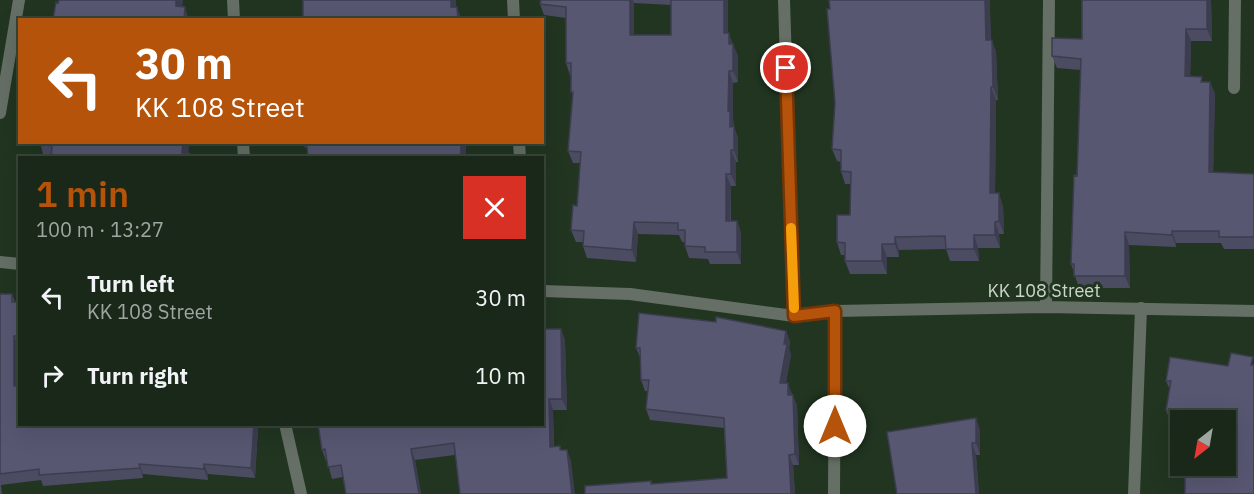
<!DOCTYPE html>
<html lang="en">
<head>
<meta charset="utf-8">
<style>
  :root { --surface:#192819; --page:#223022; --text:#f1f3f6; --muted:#9fa6a2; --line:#374438; --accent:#b45309 }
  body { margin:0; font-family:"IBM Plex Sans",sans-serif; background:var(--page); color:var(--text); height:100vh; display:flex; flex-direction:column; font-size:22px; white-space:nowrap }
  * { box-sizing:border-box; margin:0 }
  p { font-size:20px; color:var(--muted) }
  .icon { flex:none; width:33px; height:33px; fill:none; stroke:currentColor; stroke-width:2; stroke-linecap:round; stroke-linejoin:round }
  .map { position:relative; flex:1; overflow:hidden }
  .panel { position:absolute; left:18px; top:156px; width:526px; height:270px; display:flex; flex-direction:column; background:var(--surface); border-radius:0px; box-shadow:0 6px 24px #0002,0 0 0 2px var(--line) }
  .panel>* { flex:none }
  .top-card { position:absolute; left:18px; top:18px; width:526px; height:126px; border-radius:0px; box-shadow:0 6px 24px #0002,0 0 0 2px var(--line); background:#b45309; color:#fff; overflow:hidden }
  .needle { width:39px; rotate:211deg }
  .tools { position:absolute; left:1170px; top:410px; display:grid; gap:12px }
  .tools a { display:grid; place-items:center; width:66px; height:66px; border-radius:0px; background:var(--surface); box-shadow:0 6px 24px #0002,0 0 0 2px var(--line); font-size:30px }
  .pin { position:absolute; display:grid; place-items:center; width:51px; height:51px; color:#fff; margin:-26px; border:3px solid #fff; border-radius:50%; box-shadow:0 2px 6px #0007 }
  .me { position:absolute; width:66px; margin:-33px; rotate:0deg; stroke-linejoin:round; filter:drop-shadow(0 0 4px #0008) }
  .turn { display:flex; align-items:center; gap:21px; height:126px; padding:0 18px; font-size:27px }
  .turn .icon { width:78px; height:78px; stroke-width:2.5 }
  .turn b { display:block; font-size:42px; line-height:51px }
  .round { display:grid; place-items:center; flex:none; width:63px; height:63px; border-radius:0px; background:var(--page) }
  .overview { display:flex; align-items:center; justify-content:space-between; height:102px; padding:0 18px }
  h1 { font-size:36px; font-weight:600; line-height:45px; color:var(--accent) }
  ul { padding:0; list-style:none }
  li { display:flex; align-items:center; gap:18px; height:78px; padding:0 18px }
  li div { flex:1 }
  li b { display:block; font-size:22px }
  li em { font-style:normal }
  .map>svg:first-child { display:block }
</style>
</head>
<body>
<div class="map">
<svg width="1254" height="494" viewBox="0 0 1254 494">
  <rect width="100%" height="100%" fill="#213521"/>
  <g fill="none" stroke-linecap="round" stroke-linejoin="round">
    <path stroke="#656f65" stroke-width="12" d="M233,0l1,20
      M513,0l1,20
      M784,0l10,316
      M1234,88l1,-88
      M0,113l19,-113
      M243,142l1,16
      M519,142l1,16
      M0,262l20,2
      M543,291l87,3 164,22 41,-5 211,-4 208,4
      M1046,307l3,-307
      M285,424l16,70
      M834,494l1,-183
      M1134,494l7,-186"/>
  </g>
  <path fill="#4b4b62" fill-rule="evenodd" d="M541,0h187v33l10,23v26l-5,1v36l1,8 4,11v24h-2v24h-5v35h6l4,12v31h-31l-2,-5 -19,-1 -4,-12v-4h-3l-3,-7 -41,-1 -2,28 -49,-4 -4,-12v-4h-7l-5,-12 6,-24 3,-43h-7l-5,-12 5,-55 -2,-4v-17h-1l-4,-12v-45l-22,-3 -4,-11zM634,3l37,2v30h-37z
    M1211,0l1,41h-21l-1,35 14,6h6l5,12 -2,78 41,2v75h-30l-3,-6h-45v4l-47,-2 1,43h-51l-8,-24 6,-88 4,-106 -24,-2 -5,-12 30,-17z
    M830,9l160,3 1,28 5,12 2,48h-2l-1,93 8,13 1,28h-5l1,14h-22l1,13h-29l-4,-12 -47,1v7h-12v17h-37l-5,-13v-6h-4l-4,-13 13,-27 1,-31h-6l-4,-13v-9l-4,-1 -5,-12 3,-46z
    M40,142h149l-1,11 3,5h-147z
    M0,294h12l3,8h5v44h-2l2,78 238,4 -3,50 -47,-4v6l-65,-6v4l-100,8 -2,-6 -40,5 1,9h-2z
    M561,329l4,11 2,70h-14l1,36 8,4 9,11 -116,-6 -40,5 6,34h-75l-3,-17 -11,2 -5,-18h-1l-4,-11 221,-26z
    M786,331l4,11 -1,6 2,7 -5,28 6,11 5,12 2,59h-6l2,29h-210l66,-13 1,3 75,-6 -3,-50 -74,-8 -4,-11 2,-18h-3l-4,-11 -1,-23 -4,-9z
    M1228,366l-2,99 -46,-45v29h-2l-4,-10 2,-18 -6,-1 -4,-10 4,-20 -4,-9z
    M980,430v25h-4l3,39h-82z"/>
  <path fill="#3d3d50" d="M176,0h7l-2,20 -5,-14z
    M451,0h5v20l-5,-13z
    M630,0h3l1,3v44l-4,-12z
    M724,0h4v45l-4,-12z
    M985,0h5v12l1,40 -5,-12z
    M1207,0h4l1,41 -5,-12z
    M185,7l4,13h-5z
    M457,7l5,13h-4z
    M1186,29l5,12 -1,47 -5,-12z
    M729,33l4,12 -4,-1z
    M992,40l4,12 2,48 -5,-13z
    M733,44l5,12v26l-5,-11z
    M729,71l4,12v36l1,8 4,11v24l-4,-12 -6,-39z
    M1210,82l5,12 -2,90 -4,-12z
    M991,87l5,13 -1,106 -5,-13z
    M183,142h6l-1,16 -6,-5z
    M461,142h5v16h-5z
    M731,150l5,12v24l-5,-12z
    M726,174l5,12 -1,47 -4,-12z
    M999,193l4,13 1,28 -5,-13z
    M737,221l4,12v31l-4,-12z
    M634,222l4,12 -2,28 -4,-12z
    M995,222l4,12 1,14 -5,-13z
    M1172,231l4,12v4l-4,-12z
    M1125,232l4,13 1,43 -5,-12z
    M974,235l4,13 1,13 -5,-12z
    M895,237l4,13v7l-4,-13z
    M882,244l5,13v17l-5,-13z
    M561,329l4,11 2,70 -5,-11z
    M786,331l4,11 -1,6 2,7 -7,39 -4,-11 4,-39z
    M14,336l4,10v50l-4,-10z
    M788,383l4,11v12l-4,-11z
    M793,395l4,11 2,59 -4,-11z
    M549,399l4,11 1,48 -4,-11z
    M976,418l4,12v25l-4,-12z
    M254,424h3l1,4 -3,50 -4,-10z
    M972,443l4,12 3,39h-3z
    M411,449l4,11 6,34h-2z
    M567,450l4,11 4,33h-3z
    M789,455l4,10 2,29h-4z
    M139,464l4,10v4l-3,-10z
    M204,464l4,10v6l-4,-11z"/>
  <path fill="#575772" stroke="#3d3d50" stroke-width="1.5" d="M59,0h117v6l9,1 -1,13h-131l3,-18 2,1z
    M303,0h148v7h6l1,13h-155z
    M541,0h89v35h41v-35h53v33h5v11h4v27h-4l-1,40h2v16l4,-1v24h-3v24h-5v47h11v31h-32v-5l-20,-1v-16h-7v-7l-44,-1 -2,28 -49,-4 1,-15 -13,-1 2,-25 4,1 4,-54 -13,-1 5,-59h-2v-29h-5v-56l-26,-3z
    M829,0h156l1,40h6l1,47h-2l-1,106h9v28l-4,1v13h-21v14h-28l-1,-13 -50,1v7h-13v17h-37v-18l-8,-1v-27h13l1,-43 -10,-1v-21l-9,-1 3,-46 -8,-94h3z
    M1082,0h125v29h-21l-1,47 17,1 -1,5h9l-1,90 45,2v63h-35v-6h-47v4l-47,-3v44h-51v-12h-3l3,-89 3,1 4,-117 -29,-3v-18l30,1z
    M40,142h143l-1,11h7v5h-138l1,-12 -12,-2z
    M304,142h157v16h-153l-1,-11h-2z
    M0,294h12v8h8v34h-6v50h6v38h234l-3,44 -47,-4v5l-65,-5 1,4 -101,7v-6l-39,5z
    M639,313l77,9v-5l70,14 -2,13h3l-7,39h8v12h5l2,59 -6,1 2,39h-206v-8l66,-5v3l76,-6 -3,-60 -78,-9 3,-29h-8l-1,-32h-4z
    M543,329h18l1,70h-13l1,48 10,-1v4h7l5,44h-112l-6,-51 -43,6 8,45h-73l-5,-29 -13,2 -3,-18 -3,1 -4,-26h225z
    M1231,353l22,4 -2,8h3v129h-69v-29h41v-45h-46v19h-6l2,-27 -10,-2 5,-29h-5l4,-24 58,9z
    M976,418v25h-4l4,51h-79l-10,-62z"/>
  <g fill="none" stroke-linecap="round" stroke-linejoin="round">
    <g stroke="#753606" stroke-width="15">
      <path id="route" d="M786,68l8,248 41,-5v115"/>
    </g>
    <use href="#route" stroke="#b45309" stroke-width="10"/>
    <path stroke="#f59e0b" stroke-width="10" d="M791,228l3,80"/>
  </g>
  <g text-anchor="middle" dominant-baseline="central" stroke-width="6" stroke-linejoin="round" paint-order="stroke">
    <g font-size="18" fill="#cbd7ca" stroke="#213521">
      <text x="1044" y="290">KK 108 Street</text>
    </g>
  </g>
</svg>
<div class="tools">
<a><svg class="needle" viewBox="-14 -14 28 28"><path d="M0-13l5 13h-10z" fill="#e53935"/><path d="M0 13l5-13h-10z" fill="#9fa6a2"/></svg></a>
</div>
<div class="pin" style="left:786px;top:68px;background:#d93025"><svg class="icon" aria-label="arrive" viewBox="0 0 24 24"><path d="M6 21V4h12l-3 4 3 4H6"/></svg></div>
<svg class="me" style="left:835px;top:426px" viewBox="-20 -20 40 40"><circle r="19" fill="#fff"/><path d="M0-13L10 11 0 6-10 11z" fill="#b45309"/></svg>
<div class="top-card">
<div class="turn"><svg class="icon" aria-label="left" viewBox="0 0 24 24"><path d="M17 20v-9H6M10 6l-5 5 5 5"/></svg><div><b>30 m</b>KK 108 Street</div></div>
</div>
<section class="panel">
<div class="overview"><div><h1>1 min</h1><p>100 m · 13:27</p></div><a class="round" style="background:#d93025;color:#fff"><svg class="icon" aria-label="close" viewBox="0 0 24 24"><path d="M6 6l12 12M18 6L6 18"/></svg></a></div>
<ul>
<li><svg class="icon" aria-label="left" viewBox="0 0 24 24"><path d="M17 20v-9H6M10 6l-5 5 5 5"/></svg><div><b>Turn left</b><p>KK 108 Street</p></div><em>30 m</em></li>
<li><svg class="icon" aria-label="right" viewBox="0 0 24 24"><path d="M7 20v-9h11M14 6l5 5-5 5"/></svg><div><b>Turn right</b></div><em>10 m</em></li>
</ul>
</section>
</div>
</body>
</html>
